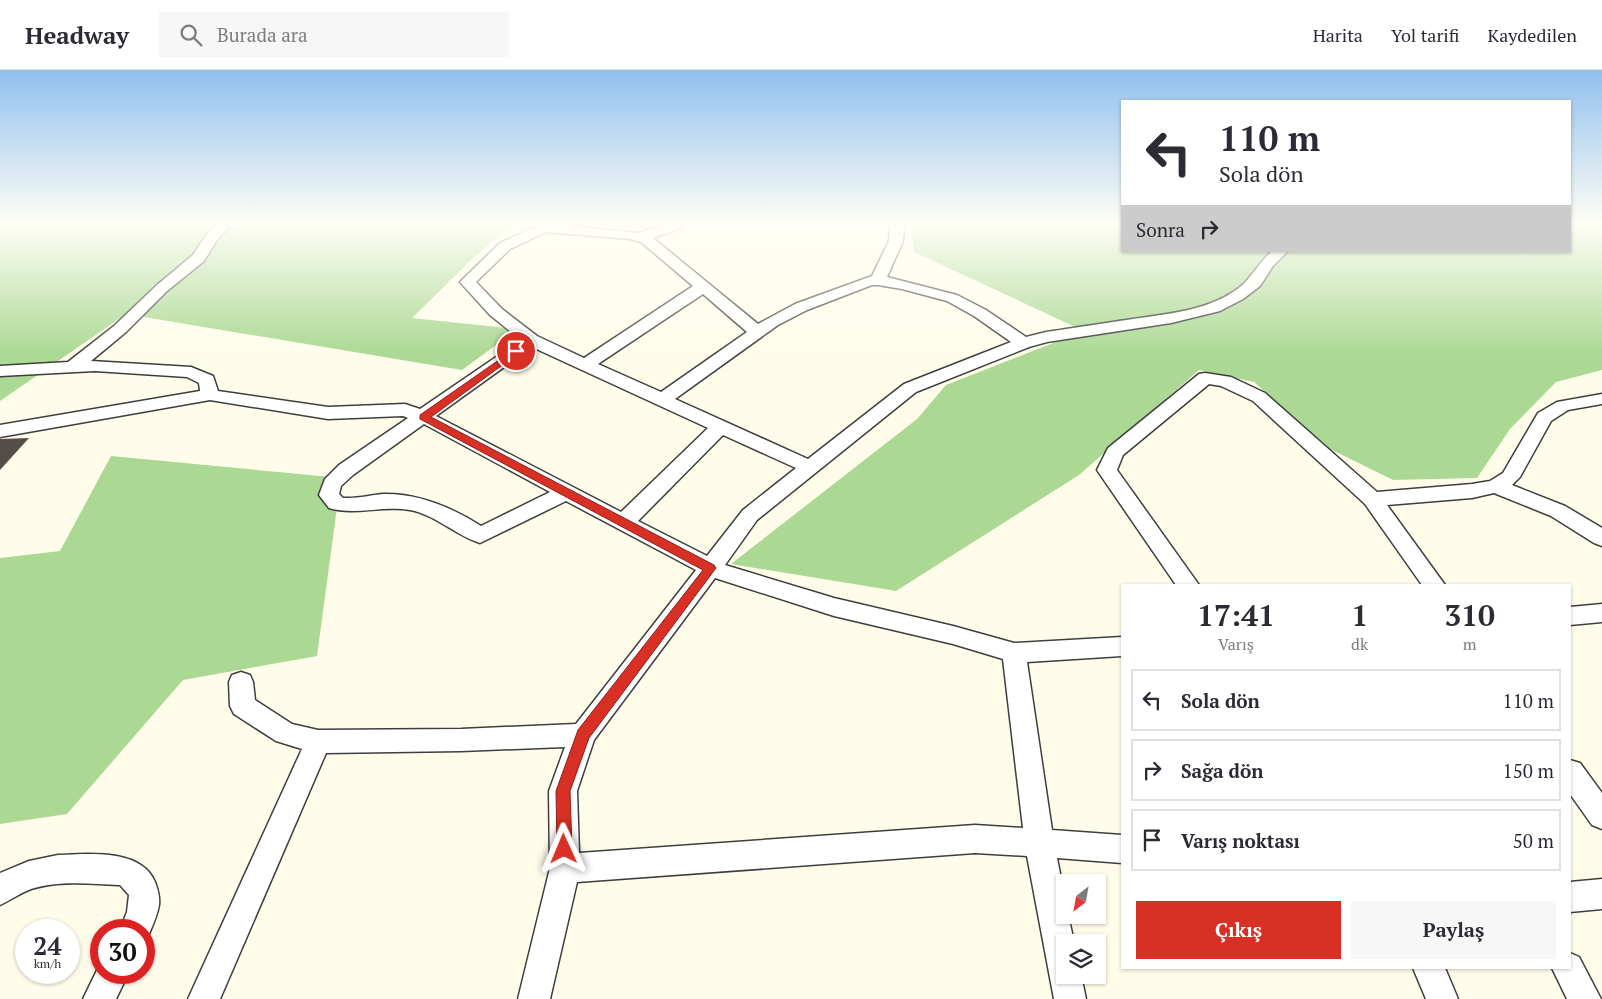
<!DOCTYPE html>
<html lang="tr">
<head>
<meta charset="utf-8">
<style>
  :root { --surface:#fff; --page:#f7f7f7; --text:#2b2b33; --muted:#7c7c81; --line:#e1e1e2; --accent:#d93025 }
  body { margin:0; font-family:"PT Serif",serif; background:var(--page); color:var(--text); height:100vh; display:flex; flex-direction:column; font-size:19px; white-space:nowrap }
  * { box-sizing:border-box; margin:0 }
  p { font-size:16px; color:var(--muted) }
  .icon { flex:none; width:28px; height:28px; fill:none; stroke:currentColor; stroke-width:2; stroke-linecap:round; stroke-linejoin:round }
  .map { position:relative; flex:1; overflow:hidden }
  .details { position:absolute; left:1121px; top:514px; width:450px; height:385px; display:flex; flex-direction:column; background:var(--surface); border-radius:0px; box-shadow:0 1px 4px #0004 }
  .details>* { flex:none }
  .hud { position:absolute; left:1121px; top:30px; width:450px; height:152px; border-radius:0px; box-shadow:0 1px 4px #0004; background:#fff; color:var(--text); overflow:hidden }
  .needle { width:32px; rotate:211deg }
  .tools { position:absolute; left:1056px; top:804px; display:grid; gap:10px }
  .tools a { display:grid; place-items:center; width:50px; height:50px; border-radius:0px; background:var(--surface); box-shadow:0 1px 4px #0004; font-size:25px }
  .speed { position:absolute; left:15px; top:849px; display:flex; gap:10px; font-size:25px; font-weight:700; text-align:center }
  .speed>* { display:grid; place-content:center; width:65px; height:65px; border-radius:50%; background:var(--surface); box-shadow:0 1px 4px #0004; line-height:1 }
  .speed small { font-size:12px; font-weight:400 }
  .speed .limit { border:8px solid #d22; background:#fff; color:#111 }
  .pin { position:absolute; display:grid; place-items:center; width:42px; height:42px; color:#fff; margin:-21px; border:2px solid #fff; border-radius:50%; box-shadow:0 1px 5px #0007 }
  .me { position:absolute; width:55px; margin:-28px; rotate:359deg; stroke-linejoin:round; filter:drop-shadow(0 0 4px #0008) }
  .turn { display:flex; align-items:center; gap:18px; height:105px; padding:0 15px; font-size:22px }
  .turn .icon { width:65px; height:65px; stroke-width:2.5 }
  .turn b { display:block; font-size:35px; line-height:42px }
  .then { display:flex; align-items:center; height:48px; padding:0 15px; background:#0003; gap:10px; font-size:19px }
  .eta { display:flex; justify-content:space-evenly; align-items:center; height:85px; text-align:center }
  .eta b { font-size:30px; font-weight:800; line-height:35px }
  .action { display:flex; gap:10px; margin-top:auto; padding:10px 15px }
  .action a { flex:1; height:58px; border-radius:0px; background:var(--accent); color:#fff; font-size:20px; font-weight:800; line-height:58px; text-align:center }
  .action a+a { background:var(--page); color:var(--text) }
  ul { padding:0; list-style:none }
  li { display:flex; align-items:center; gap:15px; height:62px; margin:0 10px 8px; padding:0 5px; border:2px solid var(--line); border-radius:0px }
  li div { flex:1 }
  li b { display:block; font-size:19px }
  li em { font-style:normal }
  header { display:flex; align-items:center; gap:30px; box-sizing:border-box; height:70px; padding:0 25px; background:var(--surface); border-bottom:1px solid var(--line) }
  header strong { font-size:24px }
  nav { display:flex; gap:28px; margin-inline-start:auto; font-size:18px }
  .search { width:350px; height:45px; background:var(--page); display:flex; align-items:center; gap:12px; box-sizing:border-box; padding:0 18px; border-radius:0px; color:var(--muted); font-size:19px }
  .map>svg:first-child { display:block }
</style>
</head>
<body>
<header>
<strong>Headway</strong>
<div class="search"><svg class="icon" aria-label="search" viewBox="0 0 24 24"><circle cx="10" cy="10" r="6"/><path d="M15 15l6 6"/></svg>Burada ara</div>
<nav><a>Harita</a><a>Yol tarifi</a><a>Kaydedilen</a></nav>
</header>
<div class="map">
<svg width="1602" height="929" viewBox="0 0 1602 929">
  <rect width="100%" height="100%" fill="#fffdea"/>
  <path fill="#abd994" d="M0,155h511l-41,36 -58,57 106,11 -56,41 -336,-56 -126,87z
    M910,155h212v26h448v-26h32v145l-46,12 -46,47 -33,49 -84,2 -63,-31 -76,-67 -55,-12 -120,105 -183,116 -165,-27 186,-145 29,-34 138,-54 -170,-79z
    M111,386l230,22 -24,178 -134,24 -116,134 -67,10v-266l60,-7z"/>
  <path fill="#544e48" d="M29,368l-29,32v-31z"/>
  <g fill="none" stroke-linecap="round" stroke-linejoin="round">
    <g stroke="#3e3e3e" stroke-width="3">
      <path id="minor" d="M216,155h15l-14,15 -13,21 -37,30 -41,41 -35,29 100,6 22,9 5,15 110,16 77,-3 15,5 101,-69 -31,-25 -30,-33 40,-39 39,-18h21l79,8 23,-8h21l-2,3 -28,10 105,86 37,-20 77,-28 17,-35 1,-16h14l-1,16 -16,36 70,18 29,15 40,27 20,-5c29,-4 58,-9 87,-13 34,-5 71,-8 100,-27 17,-10 24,-28 39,-41h16l-15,15 -13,20 -17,13 -23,12 -49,12 -124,19 -18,5 -113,45 -159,128 -32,45 109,33 119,28 61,17 108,-6v19l-95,6 25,168 70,5v28l-65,-5 8,41v16h3l6,27h-9v33h16l5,24h-32l-27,-143 -52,-3 -398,29 -27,117h-32l32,-131 -1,-77 16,-44 -104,4 -135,2 -106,246h-32l114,-250 -26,-8 -42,-27 -4,-8 -1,-24 3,-7 9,-3 9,3 3,7 2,18 37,24 26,6 143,-1 115,-5 120,-154 -130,-69 -86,42c-25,-8 -44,-28 -70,-33 -28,-5 -54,6 -81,-2l-10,-13 6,-16 14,-14 69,-47 -5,-2 -75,3 -118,-19 -210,37v-12l200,-34 -1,-8 -12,-6 -92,-6 -95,5v-10l68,-4 46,-36 43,-41 36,-30 13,-20zM546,162l84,7 11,3 52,44 -109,72 -47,-22 -35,-27 -26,-27 34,-33zM872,215h6l24,4 45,12 27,15 37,26 -107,42 -96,75 -133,-60 103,-74 29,-15zM703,224l44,38 -86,60 -63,-28zM532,277l176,81 -87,84 -185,-96zM424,354l126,68 -69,34c-30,-19 -63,-33 -98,-32 -12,1 -23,4 -35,4h-5l-4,-4 2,-8 12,-11zM723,365l73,33 -53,42 -36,46 -69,-35zM715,508l119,38 119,28 50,15 20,169 -48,-3 -396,28 -2,-62 17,-51z
        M1205,303l26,4 34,16 112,99 95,-8 18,-3 13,-8 35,-60 19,-11 45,-8v10l-34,6 -17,11 -31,56 -8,8 53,21 37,22v18l-8,-3 -43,-27 -57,-23 -22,5 -85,7 58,80h-23l-57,-81 -112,-103 -32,-15 -12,-2 -86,71 -6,15 82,115h-23l-79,-115 11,-22 91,-74z
        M1602,534v18l-32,3v-18z
        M1570,690l10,3 22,30v36l-10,-4 -22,-31z
        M58,785c30,-1 83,-7 97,27 3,8 5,15 4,23 -2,12 -8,24 -13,36l-2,1v-12h-24l7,-18 2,-17 -9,-10c-30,-1 -61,-5 -89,4 -11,4 -20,11 -31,16v-32l29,-12z
        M1602,809v30l-32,3v-30z
        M1570,883l9,4 22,42h-34l-15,-31h18z
        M101,892v10h28l-13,27h-33z
        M1413,898h32l13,31h-32z"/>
    </g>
    <use href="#minor" fill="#fff" fill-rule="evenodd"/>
  </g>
  <linearGradient id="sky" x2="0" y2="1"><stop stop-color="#91c0ee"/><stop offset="0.54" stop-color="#fffef6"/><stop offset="1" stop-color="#fffef6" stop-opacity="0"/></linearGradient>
  <rect width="1602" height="285" fill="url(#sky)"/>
  <path fill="#d93025" stroke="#8d1f18" d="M516,278l3,1v4l-88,64 283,148 2,3 -127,170 -19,53 2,58 -2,5 -6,2 -5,-2 -2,-5 -1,-58 22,-61 125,-160 -283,-151v-4z"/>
</svg>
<div class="tools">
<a><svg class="needle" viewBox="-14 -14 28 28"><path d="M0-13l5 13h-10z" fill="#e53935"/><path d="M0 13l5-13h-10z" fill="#7c7c81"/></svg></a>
<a><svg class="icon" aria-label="layers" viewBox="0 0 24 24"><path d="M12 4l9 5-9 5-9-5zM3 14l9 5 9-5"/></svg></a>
</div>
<div class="speed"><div>24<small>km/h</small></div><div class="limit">30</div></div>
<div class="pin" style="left:516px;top:281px;background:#d93025"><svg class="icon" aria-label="arrive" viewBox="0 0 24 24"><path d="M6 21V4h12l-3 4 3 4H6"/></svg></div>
<svg class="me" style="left:564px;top:779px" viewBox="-20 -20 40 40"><path d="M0-17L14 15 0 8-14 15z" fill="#d93025" stroke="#fff" stroke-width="4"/></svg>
<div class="hud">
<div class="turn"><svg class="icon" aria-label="left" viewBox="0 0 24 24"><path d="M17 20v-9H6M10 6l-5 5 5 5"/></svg><div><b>110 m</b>Sola dön</div></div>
<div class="then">Sonra<svg class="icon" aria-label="right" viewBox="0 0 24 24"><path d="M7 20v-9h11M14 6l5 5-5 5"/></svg></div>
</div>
<section class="details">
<div class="eta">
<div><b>17:41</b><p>Varış</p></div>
<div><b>1</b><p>dk</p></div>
<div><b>310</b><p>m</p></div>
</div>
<ul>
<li><svg class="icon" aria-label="left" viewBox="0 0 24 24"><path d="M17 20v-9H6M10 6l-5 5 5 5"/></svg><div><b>Sola dön</b></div><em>110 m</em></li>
<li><svg class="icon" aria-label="right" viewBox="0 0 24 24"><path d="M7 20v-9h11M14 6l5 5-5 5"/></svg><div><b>Sağa dön</b></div><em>150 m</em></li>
<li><svg class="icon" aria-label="arrive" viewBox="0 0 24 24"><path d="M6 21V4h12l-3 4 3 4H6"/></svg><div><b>Varış noktası</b></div><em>50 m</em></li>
</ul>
<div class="action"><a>Çıkış</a><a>Paylaş</a></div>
</section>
</div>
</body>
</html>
